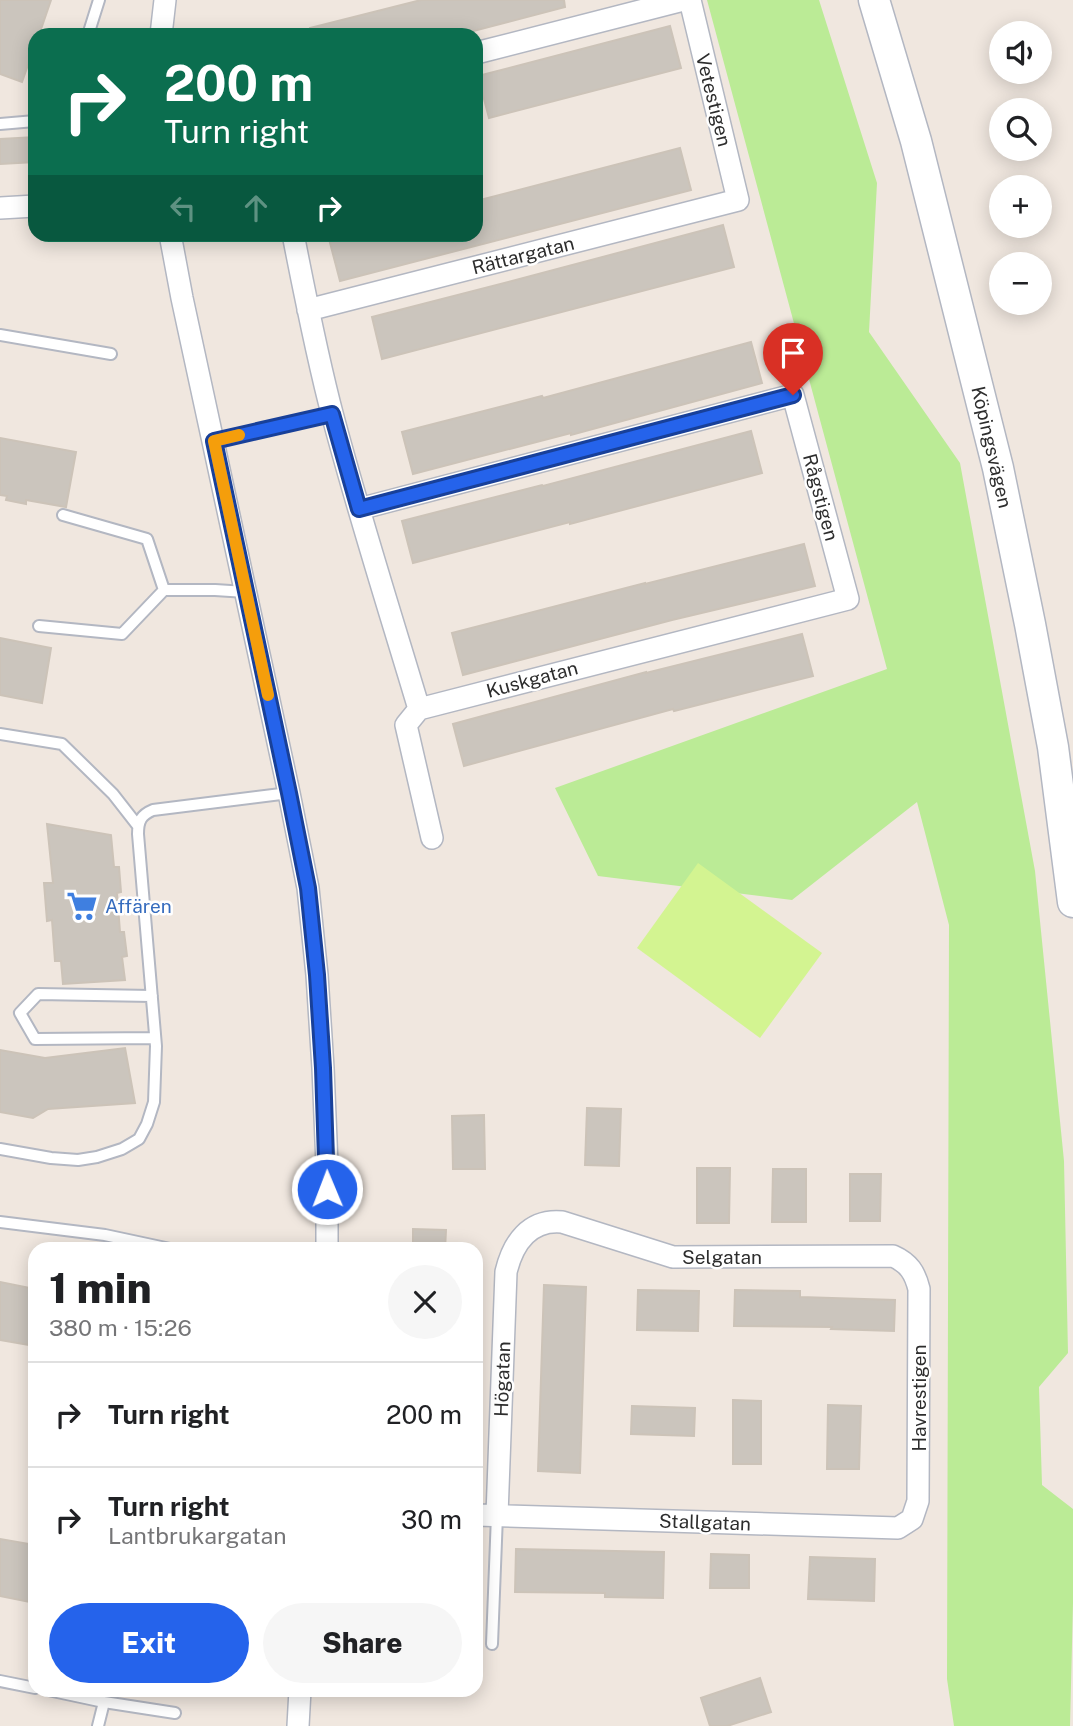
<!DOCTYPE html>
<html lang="en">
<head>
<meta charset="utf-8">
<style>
  :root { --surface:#fff; --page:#f6f6f6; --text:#202124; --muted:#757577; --line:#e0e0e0; --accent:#2563eb }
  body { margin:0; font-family:"Public Sans",sans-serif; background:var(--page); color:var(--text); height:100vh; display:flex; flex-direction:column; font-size:26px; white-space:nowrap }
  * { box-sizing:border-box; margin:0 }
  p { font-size:23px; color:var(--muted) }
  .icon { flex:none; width:38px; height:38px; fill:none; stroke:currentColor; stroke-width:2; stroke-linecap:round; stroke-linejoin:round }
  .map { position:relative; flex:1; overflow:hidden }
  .side { position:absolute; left:28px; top:1242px; width:455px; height:455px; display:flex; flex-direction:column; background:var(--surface); border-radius:21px; box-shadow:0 4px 18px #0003 }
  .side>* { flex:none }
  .hud { position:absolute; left:28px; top:28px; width:455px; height:214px; border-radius:21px; box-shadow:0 4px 18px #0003; background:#0b6e4f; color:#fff; overflow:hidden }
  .fabs { position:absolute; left:989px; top:21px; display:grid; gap:14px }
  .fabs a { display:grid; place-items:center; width:63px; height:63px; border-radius:50%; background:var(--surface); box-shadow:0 4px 18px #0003; font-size:35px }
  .pin { position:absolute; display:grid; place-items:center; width:60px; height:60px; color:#fff; margin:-72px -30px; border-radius:50% 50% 50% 0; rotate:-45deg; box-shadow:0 0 7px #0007 }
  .pin .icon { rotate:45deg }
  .me { position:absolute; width:77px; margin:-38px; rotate:359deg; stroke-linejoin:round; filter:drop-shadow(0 0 5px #0008) }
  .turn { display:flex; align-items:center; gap:24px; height:147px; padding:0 21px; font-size:32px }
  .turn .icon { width:91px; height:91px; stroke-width:2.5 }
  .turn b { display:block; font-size:49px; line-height:60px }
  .lanes { display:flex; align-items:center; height:66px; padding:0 21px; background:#0003; justify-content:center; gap:35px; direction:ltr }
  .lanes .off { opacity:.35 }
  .round { display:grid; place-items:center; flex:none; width:74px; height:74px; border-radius:37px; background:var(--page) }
  .summary { display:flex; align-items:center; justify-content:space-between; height:119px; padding:0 21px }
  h1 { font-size:42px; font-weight:800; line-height:52px }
  .primary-button { display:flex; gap:14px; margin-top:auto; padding:14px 21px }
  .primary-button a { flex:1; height:80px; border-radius:42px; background:var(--accent); color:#fff; font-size:28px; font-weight:800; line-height:80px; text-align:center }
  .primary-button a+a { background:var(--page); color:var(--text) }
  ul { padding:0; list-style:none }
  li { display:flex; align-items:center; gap:21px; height:105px; padding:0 21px; border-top:2px solid var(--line) }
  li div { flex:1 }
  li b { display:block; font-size:26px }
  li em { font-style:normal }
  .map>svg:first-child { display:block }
</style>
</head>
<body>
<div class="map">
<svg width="1073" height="1726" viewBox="0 0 1073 1726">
  <rect width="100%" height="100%" fill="#f0e7df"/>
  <path fill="#bbeb96" d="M707,0h112l58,183 -8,149 91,131 75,408 29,290 4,192 -29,34 3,98 31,24v94l-3,123h-116l-7,-47 2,-754 -32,-123 -125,98 -194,-24 -43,-88 332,-119z"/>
  <path fill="#d3f491" d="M698,863l124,90 -62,85 -123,-90z"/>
  <path fill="#cbc5bd" stroke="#ccc3b8" stroke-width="2" d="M0,0h51l-12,35h-4v10l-13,37 -22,-8z
    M421,0h143l1,7 -107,28h-147l-1,-7z
    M670,26l11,42 -192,50 -11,-42z
    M35,137v25l-35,2v-25z
    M680,148l11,42 -351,91 -11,-42 16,-5h131v-33z
    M723,225l11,42 -352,92 -10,-42 140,-36z
    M751,342l11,41 -191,52v-2l-158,41 -11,-42 140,-36 1,2z
    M751,431l11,42 -192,51v-2l-157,41 -11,-42 140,-36 1,1z
    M0,438l76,14 -10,55 -40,-7v4l-20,-4 1,-4 -7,-1z
    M804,544l11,42 -143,34 -209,55 -11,-42 193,-50v1z
    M802,634l11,42 -139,35 -1,-2 -209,57 -11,-42 193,-52v1z
    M0,638l51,10 -9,55 -42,-8z
    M47,824l64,11 3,32h5l2,25 -4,1 3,39h4l3,24 -5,1 3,23 -62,4 -2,-23h-6l-3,-41 -5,1 -3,-38h9z
    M125,1048l10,55 -87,6 -15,9 -33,-6v-62l45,8z
    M587,1108l34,1 -2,57 -34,-1z
    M484,1115l1,54h-32l-1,-53z
    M697,1168h33l-1,55h-32z
    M773,1169h33v53h-34z
    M850,1174h31l-1,47h-30z
    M413,1229l33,1 -1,20h-32z
    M0,1282l35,7v57l-35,-6z
    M544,1285l42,2 -6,186 -42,-2z
    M638,1290l61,1 -1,40 -61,-1z
    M735,1290l65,1v6l95,3 -1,31 -63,-2 1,-2 -98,-1z
    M733,1400l28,1v63h-28z
    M828,1405l33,1 -2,63h-32z
    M632,1406l63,2 -1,28 -63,-2z
    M0,1539l35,6v58l-35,-7z
    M516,1549l148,3 -1,46 -58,-1v-4l-90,-1z
    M711,1554l38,1v33h-39z
    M810,1557l65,2 -1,42 -66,-2z
    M760,1678l11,34 -44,14h-17l-9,-28z"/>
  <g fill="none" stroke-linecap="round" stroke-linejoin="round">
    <g stroke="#b3b7c2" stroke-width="14">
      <path id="lane" d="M88,35l11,-35
        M0,124l35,-3
        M0,335l111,19
        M214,441l119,-27
        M63,515l84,24 17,51
        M39,626l83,8 42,-44h51l31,2
        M0,734l62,10 51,50 25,32
        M152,996l-114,-2 -18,19 15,26 120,-1
        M0,1149l51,9 27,2 19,-3 25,-8 17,-10 8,-15 7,-22 2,-56 -18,-212c0,-13 3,-19 15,-24l136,-17
        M0,1222l105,13 70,15
        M492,1644l5,-129
        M0,1681l35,7
        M48,1690l56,12 -6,24
        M104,1702l71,11"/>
    </g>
    <g stroke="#b3b7c2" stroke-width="24">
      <path id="street" d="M161,35l4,-35
        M476,53l207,-53
        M0,208l35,-2
        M170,234l12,64 107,495 19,95 9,87 6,93 4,97v85
        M293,234c12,61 24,123 40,183 26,98 57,195 86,292
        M308,310l430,-110 -48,-200
        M359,509l434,-114 55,204 -429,110
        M419,709l-13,16 26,113
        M476,1515l422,13 14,-9 6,-18 1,-212c-4,-16 -10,-26 -26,-33l-220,1 -111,-35c-33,-3 -49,21 -56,50l-9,243
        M298,1726l2,-36"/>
    </g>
    <g stroke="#b3b7c2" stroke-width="33">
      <path id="secondary" d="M874,0l42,141 82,327 32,156 23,123 20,155"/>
    </g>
    <use href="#lane" stroke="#fff" stroke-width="10"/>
    <use href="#street" stroke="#fff" stroke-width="21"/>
    <use href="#secondary" stroke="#fff" stroke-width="30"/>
  </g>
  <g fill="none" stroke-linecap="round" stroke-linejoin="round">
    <g stroke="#184099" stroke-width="18">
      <path id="route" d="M327,1189l-4,-121 -6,-93 -9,-87 -19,-95 -75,-352 118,-27 27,95 434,-114"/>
    </g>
    <use href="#route" stroke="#2563eb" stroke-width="12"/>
    <path stroke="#f59e0b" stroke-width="12" d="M239,435l-25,6 54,254"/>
  </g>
  <defs>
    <g id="supermarket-bare" transform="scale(2.415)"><path d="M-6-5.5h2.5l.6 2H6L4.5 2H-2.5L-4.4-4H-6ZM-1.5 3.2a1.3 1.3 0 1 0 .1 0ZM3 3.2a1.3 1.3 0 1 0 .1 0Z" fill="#3f7fe0" stroke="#fff" stroke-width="2.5" paint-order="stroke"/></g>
  </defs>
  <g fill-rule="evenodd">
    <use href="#supermarket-bare" x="82" y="906"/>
  </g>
  <g text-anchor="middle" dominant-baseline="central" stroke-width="5" stroke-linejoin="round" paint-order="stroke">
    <g font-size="19" fill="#2d2d2d" stroke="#fff">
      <text transform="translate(714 100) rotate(76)">Vetestigen</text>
      <text transform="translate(523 255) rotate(-14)">Rättargatan</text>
      <text transform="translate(992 447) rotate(77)">Köpingsvägen</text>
      <text transform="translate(821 497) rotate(75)">Rågstigen</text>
      <text transform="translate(532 679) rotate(-15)">Kuskgatan</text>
      <text x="722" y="1257">Selgatan</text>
      <text transform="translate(502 1379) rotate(-88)">Högatan</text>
      <text transform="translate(919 1398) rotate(-90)">Havrestigen</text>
      <text transform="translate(705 1522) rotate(2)">Stallgatan</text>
    </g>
    <g font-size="19" fill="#366cbe" stroke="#fff" text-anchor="start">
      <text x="105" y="906">Affären</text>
    </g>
  </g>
</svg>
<div class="fabs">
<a><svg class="icon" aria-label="sound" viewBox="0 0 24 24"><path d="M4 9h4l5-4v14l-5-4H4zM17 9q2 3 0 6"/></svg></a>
<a><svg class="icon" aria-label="search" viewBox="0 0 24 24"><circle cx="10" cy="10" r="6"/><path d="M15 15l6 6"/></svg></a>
<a>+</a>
<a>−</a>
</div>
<div class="pin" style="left:793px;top:395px;background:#d93025"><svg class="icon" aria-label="arrive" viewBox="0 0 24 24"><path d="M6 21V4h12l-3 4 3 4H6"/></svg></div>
<svg class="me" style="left:327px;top:1189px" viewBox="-20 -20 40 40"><circle r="17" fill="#2563eb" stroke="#fff" stroke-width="3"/><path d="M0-11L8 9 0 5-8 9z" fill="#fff"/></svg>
<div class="hud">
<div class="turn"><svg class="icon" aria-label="right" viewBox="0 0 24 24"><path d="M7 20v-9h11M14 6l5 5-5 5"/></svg><div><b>200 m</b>Turn right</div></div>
<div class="lanes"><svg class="icon off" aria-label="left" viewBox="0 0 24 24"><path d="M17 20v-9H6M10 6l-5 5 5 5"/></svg><svg class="icon off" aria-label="ahead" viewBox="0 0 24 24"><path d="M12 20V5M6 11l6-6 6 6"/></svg><svg class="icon" aria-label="right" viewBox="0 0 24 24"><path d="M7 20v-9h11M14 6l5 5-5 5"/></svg></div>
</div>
<section class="side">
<div class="summary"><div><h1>1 min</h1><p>380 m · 15:26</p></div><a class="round"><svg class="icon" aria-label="close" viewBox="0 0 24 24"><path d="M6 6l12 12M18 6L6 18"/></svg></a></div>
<ul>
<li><svg class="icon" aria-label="right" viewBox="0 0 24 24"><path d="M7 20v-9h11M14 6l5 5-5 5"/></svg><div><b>Turn right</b></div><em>200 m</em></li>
<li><svg class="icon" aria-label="right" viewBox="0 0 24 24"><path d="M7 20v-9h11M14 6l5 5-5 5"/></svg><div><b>Turn right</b><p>Lantbrukargatan</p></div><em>30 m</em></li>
</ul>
<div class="primary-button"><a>Exit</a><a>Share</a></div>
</section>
</div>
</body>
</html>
